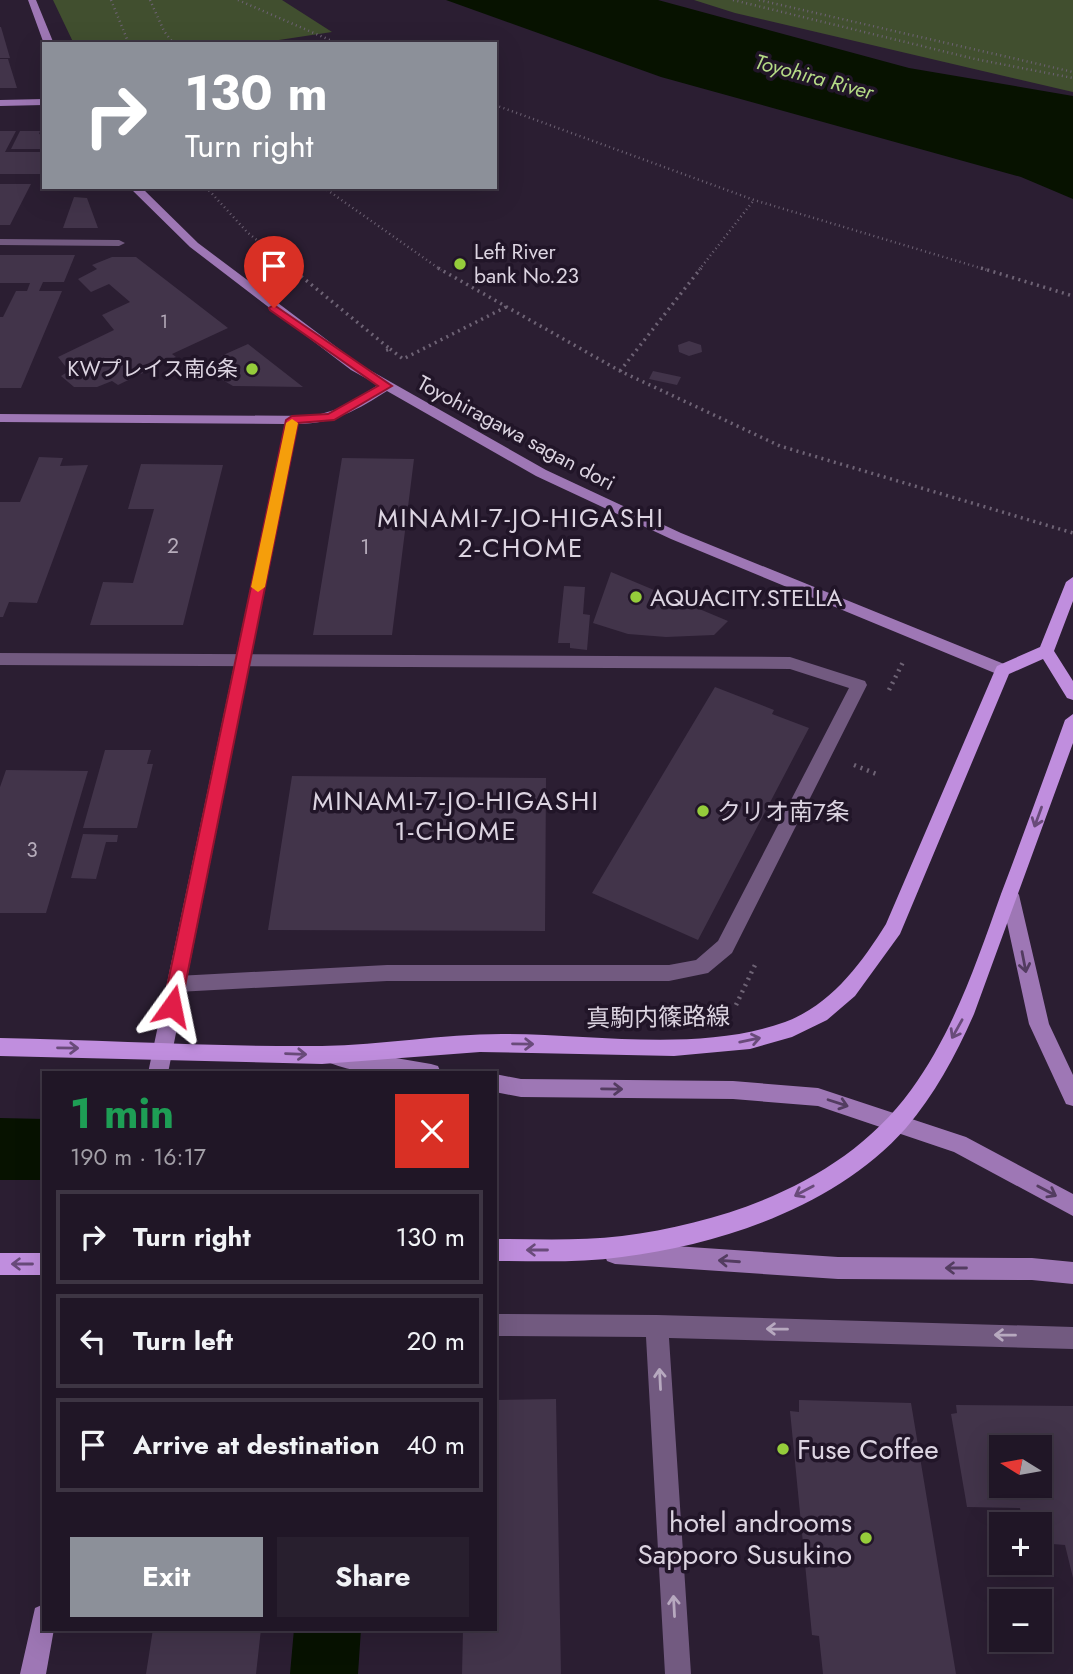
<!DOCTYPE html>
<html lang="en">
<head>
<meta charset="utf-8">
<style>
  :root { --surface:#201626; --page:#281f2e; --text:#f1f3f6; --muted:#a29fa7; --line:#3d3543; --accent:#8c9099 }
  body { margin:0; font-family:Jost,"Noto Sans JP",sans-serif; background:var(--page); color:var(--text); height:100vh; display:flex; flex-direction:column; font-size:26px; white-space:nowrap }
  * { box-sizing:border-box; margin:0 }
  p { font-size:23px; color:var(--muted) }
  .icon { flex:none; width:38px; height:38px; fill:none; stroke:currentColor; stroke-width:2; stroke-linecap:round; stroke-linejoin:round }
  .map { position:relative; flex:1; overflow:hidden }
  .drawer { position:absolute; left:42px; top:1071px; width:455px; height:560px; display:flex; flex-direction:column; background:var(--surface); border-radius:0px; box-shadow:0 7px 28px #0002,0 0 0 2px var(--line) }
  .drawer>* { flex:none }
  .banner { position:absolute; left:42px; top:42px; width:455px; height:147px; border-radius:0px; box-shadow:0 7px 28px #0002,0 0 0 2px var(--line); background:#8c9099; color:#fff; overflow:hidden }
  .needle { width:46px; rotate:281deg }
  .controls { position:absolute; left:989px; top:1435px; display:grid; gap:14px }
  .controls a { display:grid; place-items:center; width:63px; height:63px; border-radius:0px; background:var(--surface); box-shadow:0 7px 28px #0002,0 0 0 2px var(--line); font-size:35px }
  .pin { position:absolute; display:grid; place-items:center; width:60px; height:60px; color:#fff; margin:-72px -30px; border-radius:50% 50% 50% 0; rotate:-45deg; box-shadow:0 0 7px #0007 }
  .pin .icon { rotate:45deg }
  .me { position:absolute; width:77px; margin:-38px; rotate:12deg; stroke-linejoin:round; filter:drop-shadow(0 0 5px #0008) }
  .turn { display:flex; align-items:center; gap:24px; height:147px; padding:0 28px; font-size:32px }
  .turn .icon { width:91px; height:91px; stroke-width:2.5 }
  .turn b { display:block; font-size:49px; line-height:60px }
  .round { display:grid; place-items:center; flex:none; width:74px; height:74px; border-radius:0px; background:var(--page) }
  .head { display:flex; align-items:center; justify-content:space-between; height:119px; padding:0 28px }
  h1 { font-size:42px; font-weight:700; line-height:52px; color:#1e9e55 }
  .primary-button { display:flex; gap:14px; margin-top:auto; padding:14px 28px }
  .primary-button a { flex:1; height:80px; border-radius:0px; background:var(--accent); color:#fff; font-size:28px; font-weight:700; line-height:80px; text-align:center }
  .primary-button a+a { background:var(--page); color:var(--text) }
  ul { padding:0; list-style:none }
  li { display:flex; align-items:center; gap:21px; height:94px; margin:0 14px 10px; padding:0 14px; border:4px solid var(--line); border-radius:0px }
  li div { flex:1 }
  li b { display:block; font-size:26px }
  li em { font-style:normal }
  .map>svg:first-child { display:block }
</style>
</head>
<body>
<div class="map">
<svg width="1073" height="1674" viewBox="0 0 1073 1674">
  <rect width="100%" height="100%" fill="#2b1e32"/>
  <path fill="#414f2f" d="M53,0h229l50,32 -80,12h-178z
    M694,0h379v92l-338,-79z"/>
  <path fill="#071200" d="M446,0h212l251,68 164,28v103l-52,-22 -360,-100z
    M0,1118l44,1v61h-44z
    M294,1629h67l-3,45h-68z"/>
  <path fill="#42344a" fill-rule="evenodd" d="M0,27h1l9,31h-10z
    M0,59h8l9,29h-17z
    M0,131h16l-11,21h39v22h-44z
    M20,131h20l-1,3 5,1v14h-33z
    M0,184h31l-21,41h-10z
    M74,197l13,1 11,30h-35z
    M0,255h75l-11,27h-21l-4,9h23l-41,97h-21v-71h3l13,-26h11l3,-8h-30z
    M112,257h24l92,71 -56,26 4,3 -58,28 -6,-4 -15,6h-23l-13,-11 8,-5 -11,-14 56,-27 -12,-15 28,-13 -21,-18 -18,8 -13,-13 19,-10 -5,-4z
    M689,341l12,4 1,7 -13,4 -10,-4 -1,-7z
    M248,344l55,43 -70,-1 -14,-8 13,-6 -14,-7 9,-4 -6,-5z
    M653,371l28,6 -4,8 -28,-6z
    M39,457l24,1 -3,8 28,-1 -51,138 -28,-1 -6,15h-3v-115h20z
    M342,458l72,1 -22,176h-79z
    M141,464l82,1 -40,160h-93l13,-43 30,1 21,-74h-26z
    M611,572l117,49 -14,14 -48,2 -38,-3 -35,-11z
    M564,586l21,1 -2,27 7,1 -3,35 -17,-2v-5h-12z
    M715,687l59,23 -2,4 37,14 -111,212 -106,-47z
    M105,750h46l-4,14h6l-16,64h-54z
    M6,770l82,1 -42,142h-46v-126z
    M292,776l254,2 -1,153 -277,-1z
    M83,834l35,1 -1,7h-11l-10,37 -25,-1z
    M556,1399l5,275h-99l1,-45h32v-229z
    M799,1400l112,3 45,271h-133l-4,-38 -7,-1 -22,-224 9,1z
    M956,1405l117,1v172l-8,-33 -25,-2v-19h-17l-3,-16 -53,-1 -16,-93 6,-1zM1001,1447h39v39h-39z
    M153,1629h108l-5,45h-110z"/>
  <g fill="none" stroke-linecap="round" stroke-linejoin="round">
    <path stroke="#6e6375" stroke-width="2.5" stroke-dasharray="1 3.5" stroke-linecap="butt" d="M111,0l18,44
      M150,0l14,31 10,13
      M238,0l101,44
      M733,0l242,59 98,19
      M759,0l314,72
      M495,105l259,95 233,70
      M206,187l41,45 46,38
      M323,187l118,83
      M699,270l55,-70"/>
    <path stroke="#6e6375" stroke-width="3.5" stroke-dasharray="2 4.5" stroke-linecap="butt" d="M291,268l99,81 -6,2
      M438,268l182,103 160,75 293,87
      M981,268l92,28
      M390,349l13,10 103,-52
      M620,371l81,-103"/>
    <path stroke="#6e6375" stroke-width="4.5" stroke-dasharray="2 5" stroke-linecap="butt" d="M889,690l15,-30
      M854,765l25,10
      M736,1005l19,-40"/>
    <path fill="#725a80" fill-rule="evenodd" d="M0,239l119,1 6,3 -6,3 -119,-1z
      M0,653l790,4 75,24 2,4 -135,268 -24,20 -39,8h-282l-210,11 -7,-2 -2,-6 2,-6 7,-2 210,-11h282l27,-5 22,-19 131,-253 -59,-19 -790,-4z
      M495,1314l162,1 416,12v22l-404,-11 22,336h-26l-19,-337 -151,-1z"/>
    <path fill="#9e77b5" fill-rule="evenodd" d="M28,0h8l18,44h-10z
      M44,99v6l-44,1v-6z
      M129,187h12l57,56 161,121 187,106 135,63 328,133 2,4 -8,6 -6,-2 -326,-135 -135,-63 -149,-85c-28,18 -54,33 -89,33l-130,649h-20l137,-649 -285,-2v-8l314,2 27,-8 37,-23 -27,-15 -161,-123z
      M1010,887l6,3 3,5 30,129 24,51v31l-7,-2 -37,-80 -28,-129 3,-5z
      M337,1048l94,16 7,2 3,7c-36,0 -76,4 -111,-10l-3,-6 3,-6z
      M495,1074l26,5 212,2 85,7 148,49 107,57v22l-119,-64 -136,-46 -85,-7 -212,-2 -26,-5z
      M615,1242l223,15 194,1 41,4v22l-41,-4 -194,-1 -223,-15 -8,-3 -3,-8 3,-8z
      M44,1604v25h10l-8,45h-26l15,-66z"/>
    <path fill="#c08ede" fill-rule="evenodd" d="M1073,577v24l-19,50 19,30v19l-6,-2 -24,-39 -34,15 -109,260 -45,62 -28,24 -35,17 -42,12 -76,7 -194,-4 -158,12 -322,-8v-18c107,2 215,9 322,8 60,-1 120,-12 180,-12 90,0 198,19 283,-12 46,-17 76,-58 101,-98l109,-254 2,-4 43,-19 26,-65z
      M1073,714v29l-99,271c-18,41 -39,80 -68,114 -69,78 -183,116 -284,129 -42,6 -84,4 -127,4v-22c43,0 85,2 127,-3 107,-14 223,-55 289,-146 43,-59 66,-129 90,-196 22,-58 43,-116 64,-174z
      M0,1253h44v22h-44z"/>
  </g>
  <defs><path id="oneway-shaft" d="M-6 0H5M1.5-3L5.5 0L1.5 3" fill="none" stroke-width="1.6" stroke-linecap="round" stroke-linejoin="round" transform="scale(1.75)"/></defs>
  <g stroke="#694b7a">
    <use href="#oneway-shaft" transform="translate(1038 817) rotate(110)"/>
    <use href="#oneway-shaft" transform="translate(957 1029) rotate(119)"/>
    <use href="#oneway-shaft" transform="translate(750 1040) rotate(-12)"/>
    <use href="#oneway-shaft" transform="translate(523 1044) rotate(1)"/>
    <use href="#oneway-shaft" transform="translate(68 1048) rotate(1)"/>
    <use href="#oneway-shaft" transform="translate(296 1054) rotate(2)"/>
    <use href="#oneway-shaft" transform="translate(804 1191) rotate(152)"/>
    <use href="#oneway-shaft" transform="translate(537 1250) rotate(-180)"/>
    <use href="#oneway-shaft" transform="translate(22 1264) rotate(180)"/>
  </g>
  <g stroke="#533c60">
    <use href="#oneway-shaft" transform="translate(1024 962) rotate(79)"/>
    <use href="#oneway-shaft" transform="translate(612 1089) rotate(1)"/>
    <use href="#oneway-shaft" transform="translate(838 1103) rotate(18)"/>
    <use href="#oneway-shaft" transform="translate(1047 1191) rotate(28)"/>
    <use href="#oneway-shaft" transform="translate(729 1261) rotate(-176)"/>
    <use href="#oneway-shaft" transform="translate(956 1268) rotate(-180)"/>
  </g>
  <g stroke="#b7a9bf">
    <use href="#oneway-shaft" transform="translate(777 1329) rotate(-179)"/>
    <use href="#oneway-shaft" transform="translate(1005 1335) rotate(-179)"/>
    <use href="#oneway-shaft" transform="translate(660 1379) rotate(-93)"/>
    <use href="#oneway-shaft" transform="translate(674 1606) rotate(-93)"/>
  </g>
  <path fill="#e11d48" stroke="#92132f" stroke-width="2" d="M274,305l118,81 -58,34 -36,3 -117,583 -9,8 -9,-8 123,-586 6,-4 36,-2 50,-28 -108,-76 -1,-2z"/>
  <path fill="#f59e0b" d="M292,419l6,4 -33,164 -7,5 -7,-5 35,-164z"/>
  <g fill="#95cc3b" stroke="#211528" stroke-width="2.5">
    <circle cx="460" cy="264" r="7"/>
    <circle cx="252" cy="369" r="7"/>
    <circle cx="636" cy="597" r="7"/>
    <circle cx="703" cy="811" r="7"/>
    <circle cx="783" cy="1449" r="7"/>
    <circle cx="866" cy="1538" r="7"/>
  </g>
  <g text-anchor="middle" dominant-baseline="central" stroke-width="7" stroke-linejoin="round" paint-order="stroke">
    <g font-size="18" fill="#b6acbb">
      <text x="164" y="322">1</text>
    </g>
    <g font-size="21" font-style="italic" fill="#b5db86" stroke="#211528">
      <text transform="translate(814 77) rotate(15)">Toyohira River</text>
    </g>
    <g font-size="21" fill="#dcd4e1" stroke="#211528" text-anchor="start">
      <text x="474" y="252">Left River<tspan x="474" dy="24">bank No.23</tspan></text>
      <text x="238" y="369" text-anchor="end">KWプレイス南6条</text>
    </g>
    <g font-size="21" fill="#dcd4e1" stroke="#211528">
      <text transform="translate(516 433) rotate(28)">Toyohiragawa sagan dori</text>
    </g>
    <g font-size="21" fill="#b6acbb">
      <text x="173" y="546">2</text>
      <text x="365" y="547">1</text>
      <text x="32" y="850">3</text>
    </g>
    <g font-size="24" fill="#dcd4e1" stroke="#211528" text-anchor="start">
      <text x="650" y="597">AQUACITY.STELLA</text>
      <text x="717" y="811">クリオ南7条</text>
    </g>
    <g font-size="24" fill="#dcd4e1" stroke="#211528">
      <text transform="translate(658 1017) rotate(-1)">真駒内篠路線</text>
    </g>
    <g font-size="26" letter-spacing="2" fill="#dcd4e1" stroke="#211528">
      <text x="521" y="518">MINAMI-7-JO-HIGASHI<tspan x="521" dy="30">2-CHOME</tspan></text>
      <text x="456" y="801">MINAMI-7-JO-HIGASHI<tspan x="456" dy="30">1-CHOME</tspan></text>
    </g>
    <g font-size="28" fill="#dcd4e1" stroke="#211528" text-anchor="start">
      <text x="797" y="1449">Fuse Coffee</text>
      <text x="852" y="1522" text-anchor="end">hotel androoms<tspan x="852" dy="32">Sapporo Susukino</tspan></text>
    </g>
  </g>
</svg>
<div class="controls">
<a><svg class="needle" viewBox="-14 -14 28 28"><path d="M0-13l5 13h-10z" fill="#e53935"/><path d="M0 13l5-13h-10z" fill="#a29fa7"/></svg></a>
<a>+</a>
<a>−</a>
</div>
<div class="pin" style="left:274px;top:308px;background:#d93025"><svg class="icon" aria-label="arrive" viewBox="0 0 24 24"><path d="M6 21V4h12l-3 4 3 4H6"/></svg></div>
<svg class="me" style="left:172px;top:1006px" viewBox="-20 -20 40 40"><path d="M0-17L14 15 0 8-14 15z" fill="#e11d48" stroke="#fff" stroke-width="4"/></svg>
<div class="banner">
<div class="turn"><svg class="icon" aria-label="right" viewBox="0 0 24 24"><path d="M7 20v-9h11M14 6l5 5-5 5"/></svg><div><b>130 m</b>Turn right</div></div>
</div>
<section class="drawer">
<div class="head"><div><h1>1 min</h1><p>190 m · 16:17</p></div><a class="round" style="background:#d93025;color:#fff"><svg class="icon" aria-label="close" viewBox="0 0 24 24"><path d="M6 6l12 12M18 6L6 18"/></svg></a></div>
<ul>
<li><svg class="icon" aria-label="right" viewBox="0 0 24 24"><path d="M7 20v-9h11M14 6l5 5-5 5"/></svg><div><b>Turn right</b></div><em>130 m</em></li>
<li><svg class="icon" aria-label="left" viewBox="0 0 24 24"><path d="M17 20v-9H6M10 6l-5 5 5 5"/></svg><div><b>Turn left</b></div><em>20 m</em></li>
<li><svg class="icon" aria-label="arrive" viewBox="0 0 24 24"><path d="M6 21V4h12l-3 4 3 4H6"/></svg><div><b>Arrive at destination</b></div><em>40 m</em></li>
</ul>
<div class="primary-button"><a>Exit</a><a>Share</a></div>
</section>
</div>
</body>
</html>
